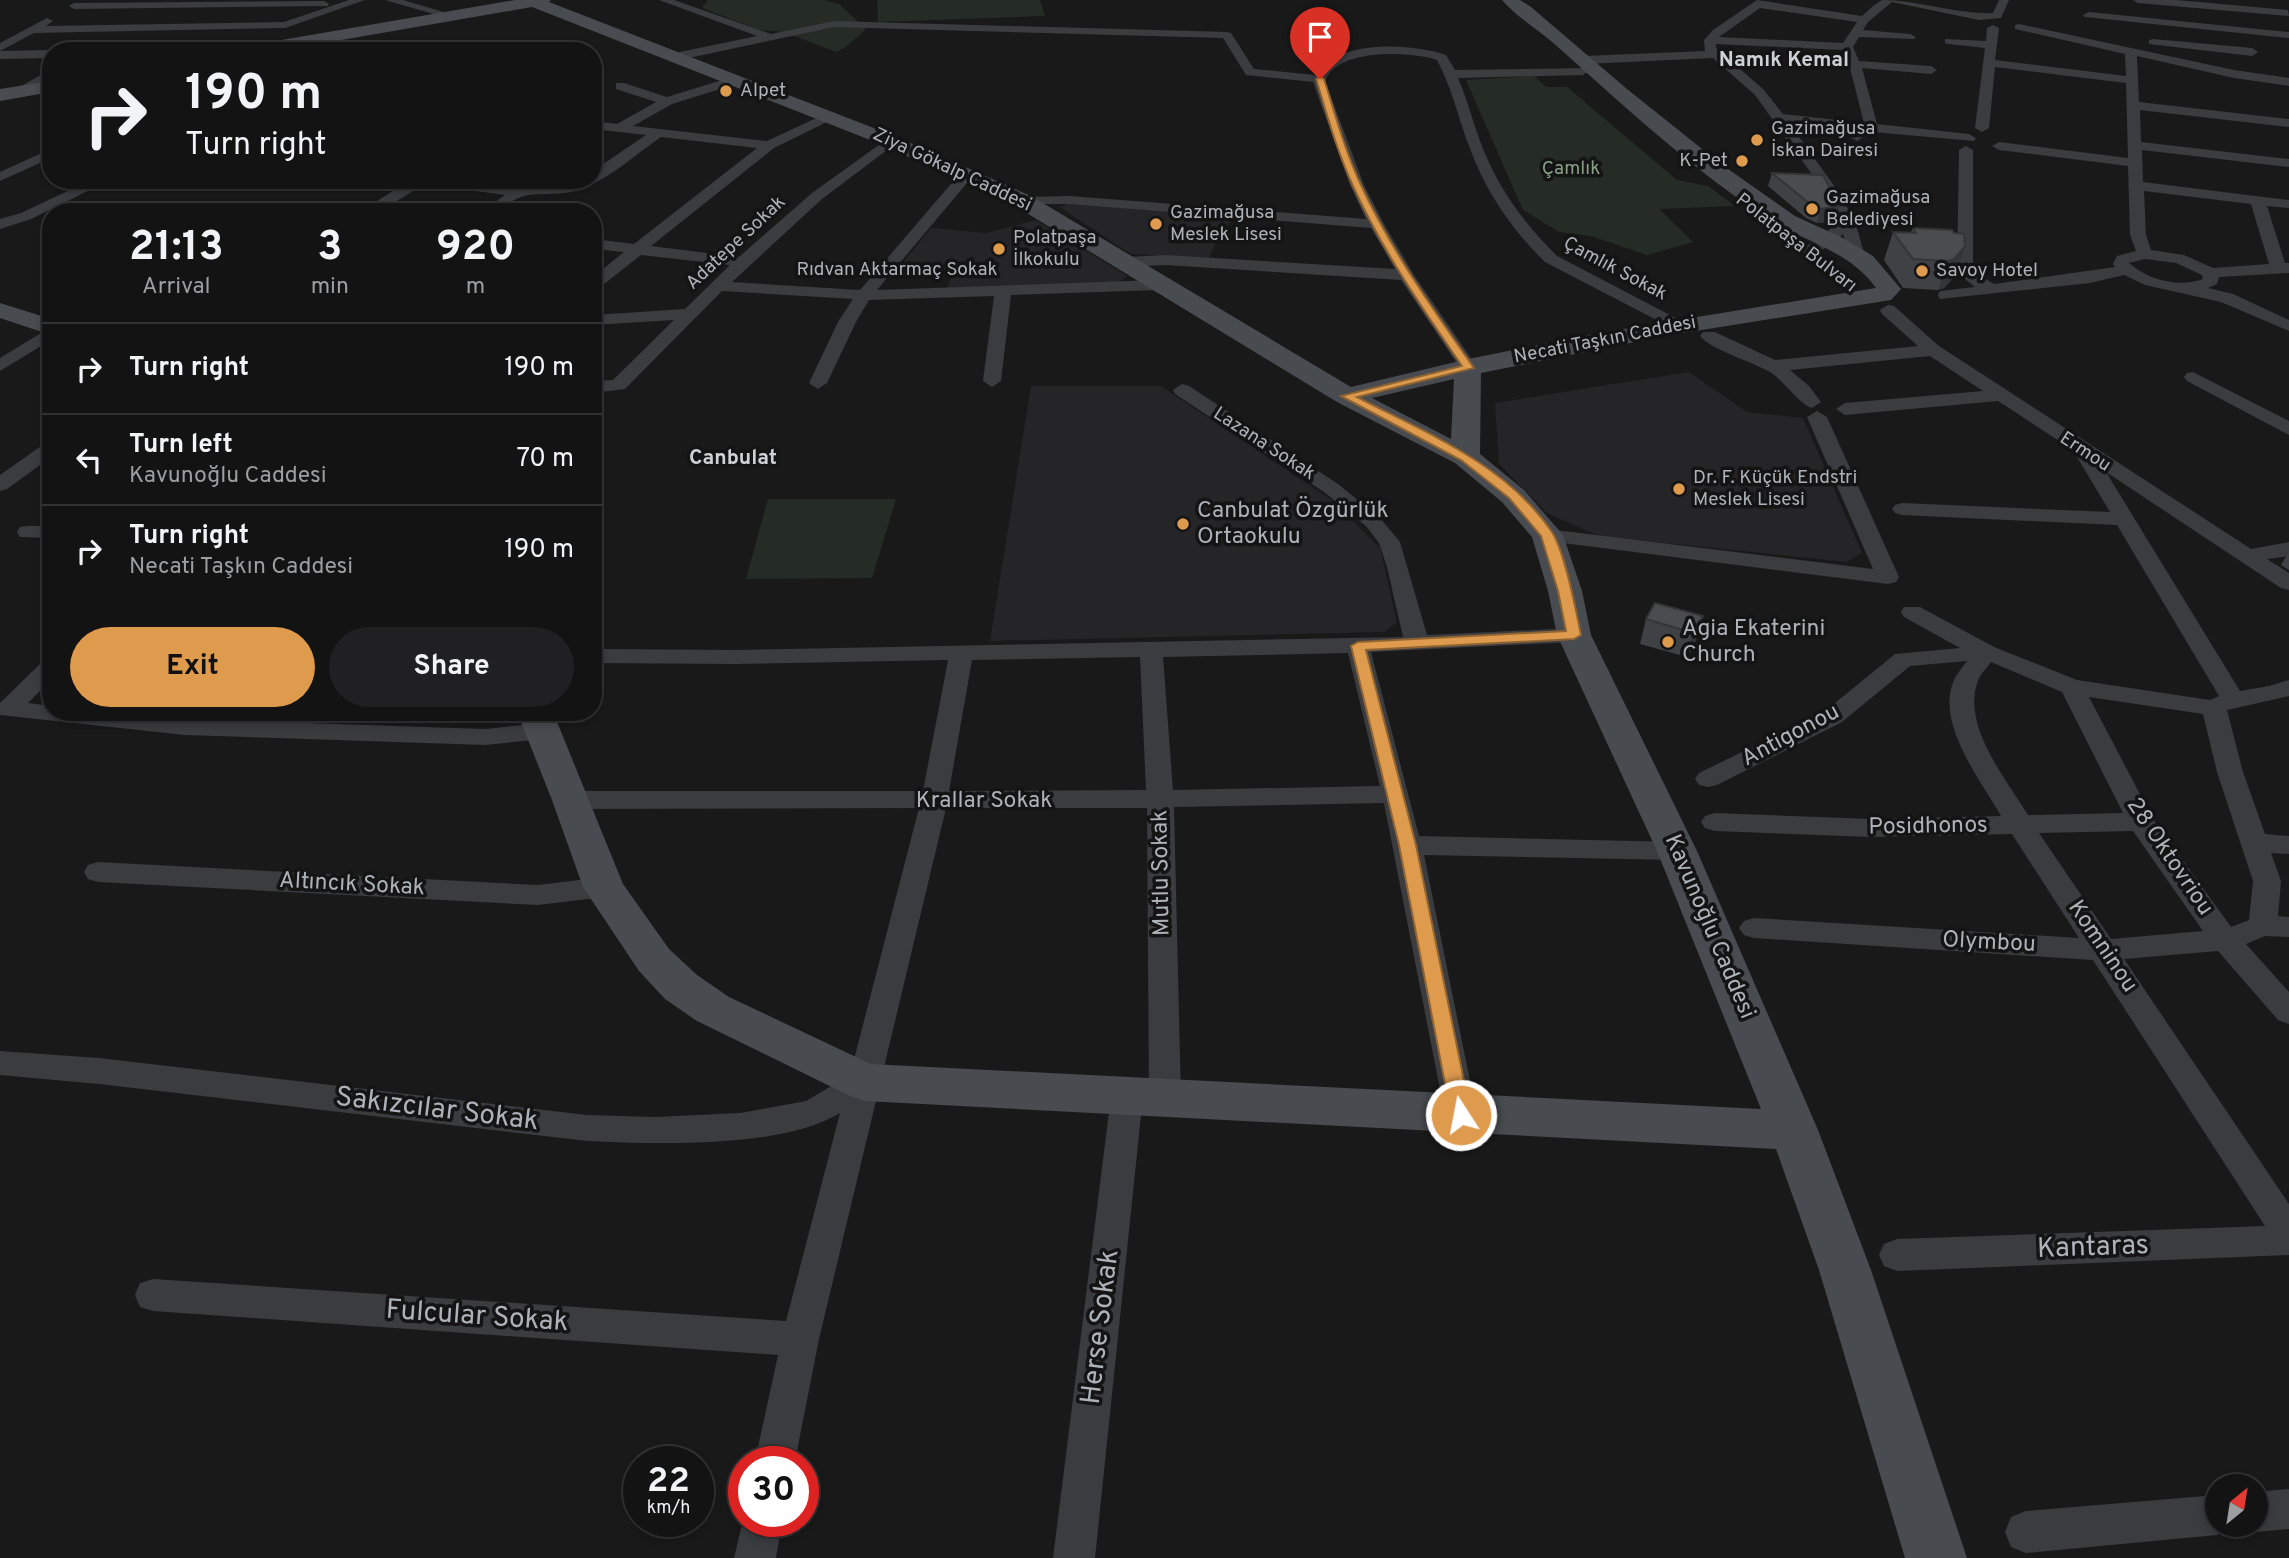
<!DOCTYPE html>
<html lang="en">
<head>
<meta charset="utf-8">
<style>
  :root { --surface:#131314; --page:#202022; --text:#f1f3f6; --muted:#9d9ea0; --line:#323234; --accent:#de9a4d }
  body { margin:0; font-family:Overpass,sans-serif; background:var(--page); color:var(--text); height:100vh; display:flex; flex-direction:column; font-size:26px; white-space:nowrap }
  * { box-sizing:border-box; margin:0 }
  p { font-size:23px; color:var(--muted) }
  .icon { flex:none; width:38px; height:38px; fill:none; stroke:currentColor; stroke-width:2; stroke-linecap:round; stroke-linejoin:round }
  .map { position:relative; flex:1; overflow:hidden }
  .side { position:absolute; left:42px; top:203px; width:560px; height:518px; display:flex; flex-direction:column; background:var(--surface); border-radius:28px; box-shadow:0 4px 10px #0003,0 0 0 2px var(--line) }
  .side>* { flex:none }
  .guide { position:absolute; left:42px; top:42px; width:560px; height:147px; border-radius:28px; box-shadow:0 4px 10px #0003,0 0 0 2px var(--line); background:#131314; color:var(--text); overflow:hidden }
  .needle { width:46px; rotate:30deg }
  .controls { position:absolute; left:2205px; top:1474px; display:grid; gap:14px }
  .controls a { display:grid; place-items:center; width:63px; height:63px; border-radius:50%; background:var(--surface); box-shadow:0 4px 10px #0003,0 0 0 2px var(--line); font-size:35px }
  .speed { position:absolute; left:623px; top:1446px; display:flex; gap:14px; font-size:35px; font-weight:700; text-align:center }
  .speed>* { display:grid; place-content:center; width:91px; height:91px; border-radius:50%; background:var(--surface); box-shadow:0 4px 10px #0003,0 0 0 2px var(--line); line-height:1 }
  .speed small { font-size:18px; font-weight:400 }
  .speed .limit { border:10px solid #d22; background:#fff; color:#111 }
  .pin { position:absolute; display:grid; place-items:center; width:60px; height:60px; color:#fff; margin:-72px -30px; border-radius:50% 50% 50% 0; rotate:-45deg; box-shadow:0 0 7px #0007 }
  .pin .icon { rotate:45deg }
  .me { position:absolute; width:77px; margin:-38px; rotate:349deg; stroke-linejoin:round; filter:drop-shadow(0 0 5px #0008) }
  .turn { display:flex; align-items:center; gap:24px; height:147px; padding:0 28px; font-size:32px }
  .turn .icon { width:91px; height:91px; stroke-width:2.5 }
  .turn b { display:block; font-size:49px; line-height:60px }
  .eta { display:flex; justify-content:space-evenly; align-items:center; height:119px; text-align:center }
  .eta b { font-size:42px; font-weight:700; line-height:49px }
  .cta { display:flex; gap:14px; margin-top:auto; padding:14px 28px }
  .cta a { flex:1; height:80px; border-radius:42px; background:var(--accent); color:#111; font-size:28px; font-weight:700; line-height:80px; text-align:center }
  .cta a+a { background:var(--page); color:var(--text) }
  ul { padding:0; list-style:none }
  li { display:flex; align-items:center; gap:21px; height:91px; padding:0 28px; border-top:2px solid var(--line) }
  li div { flex:1 }
  li b { display:block; font-size:26px }
  li em { font-style:normal }
  .map>svg:first-child { display:block }
</style>
</head>
<body>
<div class="map">
<svg width="2289" height="1558" viewBox="0 0 2289 1558">
  <rect width="100%" height="100%" fill="#19191a"/>
  <path fill="#252527" d="M1071,203l165,13 -16,16 -11,26 -78,-4 -72,-47z
    M1036,220l91,56 -9,8 -171,4 7,-18 -54,-4 31,-38 55,5z
    M1689,372l58,40 56,6 59,135 -16,9 -247,-26 -52,-23 -48,-49 -4,-61z
    M1031,386h130l172,115 47,47 17,74 -12,10 -395,9z"/>
  <path fill="#252c25" d="M708,0h116l15,4 27,25 -20,18 -10,5 -52,-20 -24,-2 -58,-22z
    M877,0h163l5,16 -167,6z
    M1534,76l12,11h21l110,93 31,6 27,20 -76,3 34,33 -46,13 -56,-19 -32,-4 -36,-22 -57,-130z
    M768,499h128l-24,79 -126,1z"/>
  <g fill="none" stroke-linecap="round" stroke-linejoin="round">
    <path fill="#3a3c3f" fill-rule="evenodd" d="M349,0h16l-80,28 -251,5 -34,18 51,-1v8l-51,1v-16l47,-25 6,3 -7,5 238,-4z
      M385,0h18l54,16 -6,3z
      M659,0h15l97,34 63,-13 393,11 4,1 23,36 61,6c22,-36 97,-32 131,-20l9,15 132,-2 2,3 -6,4 -125,3c10,23 16,48 25,71 17,41 42,76 74,107l132,69 -9,5 -6,-1 -129,-67c-33,-32 -60,-71 -76,-116 -11,-29 -17,-58 -32,-86 -27,-9 -100,-12 -112,21l39,104 20,39 30,51 63,92 -9,5 -6,-1 -61,-91 -236,-15 -38,2 -8,-5 8,-5 38,-2 230,14 -24,-41 -301,-24h-52l-2,-3 7,-4 47,-1 296,23 -16,-34 -37,-103 -67,-7 -23,-37 -389,-11 -155,33 -4,-1v-6l82,-17z
      M1757,0l105,16c6,-5 14,-14 21,-16 36,0 74,15 110,13l6,-13h10l-8,18 -22,2 -87,-18 -24,20 -5,8 47,4 6,3 -2,2 -55,-2 -6,10 6,14 72,5 6,4 -6,4 -69,-6 15,56 92,10 7,4 -2,3 -102,-9 -15,9 -7,-4 7,-7 -68,-7 46,64 20,34 9,32 -2,3h-12l-7,-22c-10,10 -25,22 -41,19l-2,-3 22,-13 17,-17 -18,-33 -66,-92 -42,-37 -129,6 -6,-4 6,-4 121,-5 -1,-11 9,-10zM1760,8l97,14 -14,21 -124,-6zM1716,44l127,6 6,14 15,59 -81,-9 -20,-25 -47,-41z
      M2133,0h43l112,10 1,6 -151,-13z
      M324,1l5,3 -1,2 -254,3 -5,-3 5,-3z
      M2089,12l200,20v6l-204,-21 -2,-2z
      M2019,24l215,46 55,8v8l-55,-8 -97,-22 2,46 150,17v8l-149,-17 1,32 148,17v8l-147,-17 1,32 146,18v8l-22,-2 18,57h4v10l-70,4 -2,7 -9,4 25,6 56,26v11l-68,-29 -76,-17 -21,-10 -34,8 -150,16 -2,-4 2,-4 35,-4 -18,-14 2,-123 7,-4 7,4v121l21,13 121,-17 -2,-3 4,-8 19,-5 -6,-16 -2,-69 -129,-16 -7,-4 7,-4 129,16 -2,-75 -131,-16 -6,61 -7,4 -7,-4 10,-80 -36,-4 -4,-1v-4l41,2 1,-13 6,-3 6,3 -4,32 131,16 -1,-22 -110,-25v-4zM2144,191l107,13 18,60 -56,4 -29,-13 -33,-5 -5,-15zM2145,259l31,4 26,12 1,4c-24,9 -55,1 -74,-16z
      M2153,39l99,9 6,4 -6,4 -103,-12v-4z
      M51,69v9l-30,17 -4,1 -6,-4z
      M735,76l4,1v6l-67,21 -39,22 134,15 58,-27h10l2,3 -63,31 -123,98 88,11 73,-64 78,-56 7,4 -2,3 -73,55 -90,83 128,8 102,-119 5,-1 7,4 -2,3 -95,113 281,-10 8,5 -8,5 -147,5 -10,86 -9,6 -9,-6 11,-85 -125,4 -13,22 -29,61 -9,6 -9,-6 29,-61 15,-23 -131,-8 -97,98 -32,4v-12l20,-1 61,-60 -81,5v-10l92,-6 45,-44 -89,-10 -42,33 -6,2v-13l31,-25 -31,-3v-10l41,5 123,-96 -96,-11c-26,18 -52,42 -82,53 -17,6 -46,2 -58,7 -20,8 -15,15 -39,15l23,-17 -80,-11 -47,28h-18l50,-32h50l74,7 59,-7v-9l53,-36 -53,-6v-8l24,3 39,-22 -40,-13v-6h8l43,14z
      M46,151l5,1v6l-51,23v-9z
      M91,180h19l-79,39 -31,10v-10l21,-6z
      M1888,305l6,1 45,40 312,203 38,-7v14l-22,3 22,14v17l-8,-2 -175,-116 134,219 29,-5 20,-6v16l-62,14 16,62 22,62 24,2v18l-18,-1 10,28 -3,35 11,1v20l-24,-1 -19,8 43,48v32l-11,-4 -60,-69 -94,8 165,245v51l-392,16 -13,-5 -5,-11 5,-11 13,-5 368,-13 -172,-266 -339,-22 -10,-3 -5,-7 5,-7 10,-3 325,20 -67,-104 -141,3 -156,-6 -10,-3 -4,-6 4,-6 10,-3 156,6 130,-3c-21,-37 -66,-93 -47,-136 3,-7 9,-13 13,-19l-57,5 -68,56 -125,63 -9,2 -9,-2 -4,-6 4,-6 125,-61 71,-58 65,-6 -56,-31 -3,-5 3,-5h16l74,40 83,33 133,20 9,-4 -102,-171 -215,-10 -7,-2 -3,-4 3,-4 7,-2 208,9 -33,-55 2,-3 -81,-53 -153,14 -9,-6 9,-6 138,-12 -53,-35 -140,14 19,16 12,16 -9,6c-12,-3 -29,-28 -42,-36 -19,-11 -57,-21 -70,-36l3,-4h12l60,28 143,-14 -36,-32 -2,-4zM1991,662l71,30 61,121 -95,2c-22,-36 -67,-90 -50,-134 2,-7 9,-13 13,-19zM2089,697l114,17 14,58 36,109 -4,39 -18,7 -78,-108zM2133,831l70,100 -92,8 -72,-106z
      M51,327v13l-51,31v-13z
      M2193,372l96,49v14l-102,-54 -3,-4 3,-4z
      M1182,384l7,2 149,98 42,34 20,24 27,93 147,-7 8,2 4,5 -4,5 -8,2 -203,10 48,184 258,6 10,2 4,7 -4,7 -10,2 -253,-5 53,260 -4,9 -12,4 -12,-4 -4,-9 -61,-312 -210,4 7,291 -4,9 -12,4 -12,-4 -4,-9 -2,-290h-201l-127,531 -24,122h-40l23,-106 -625,-44 -13,-4 -5,-12 5,-12 13,-4 633,42 54,-208c-59,36 -184,31 -253,28l-488,-57 -99,-9v-24l99,7 488,57 68,2 85,-4 66,-12 44,-26 69,-267 -347,1 -9,-3 -4,-6 4,-6 9,-3h351l25,-131 -213,4 -142,-1v-14l142,1 668,-13 -16,-70 -8,-24 -13,-17 -42,-34 -149,-98 -2,-4zM1348,653l32,133 -207,4 -10,-133zM1140,657l6,133 -197,1 23,-131z
      M1817,411l10,6 72,160 -3,5 -8,2 -341,-43 -8,-1 -3,-5 3,-5 8,-1 326,40 -66,-152z
      M51,442v15l-44,32 -7,2v-16l44,-31z
      M28,526h23v12l-31,-1 -3,-5 3,-5z
      M51,659v21l-23,23 23,3v6h65l69,7 300,10 58,-6 9,2 4,6 -4,6 -9,2 -58,6 -300,-10 -185,-20v-12l43,-42z
      M98,862l440,23 66,-8 10,3 4,7 -4,7 -10,3 -66,8 -440,-23 -10,-3 -4,-7 4,-7z
      M1127,1083l11,4 5,9 -48,462h-42l58,-462 5,-9z
      M2289,1489v40l-33,3 -14,-6 -1,-2h15v-32z
      M2217,1495v29h17l-3,5 -14,6 -191,18 -15,-6 -6,-15 6,-15 15,-6z
      M744,1516v5h38l-6,37h-42z"/>
    <path fill="#484b4f" fill-rule="evenodd" d="M515,0h36l-2,2 348,135 134,59 320,191 117,-28 137,-27 271,-44c-27,-38 -74,-47 -111,-71 -74,-49 -140,-110 -206,-169 -17,-16 -43,-31 -57,-48h18l11,7 96,82 94,75 74,52 48,22 30,18 28,33 -10,11 -221,35 -189,38 -1,81 44,36 39,45 19,56 9,44 106,216 121,279 53,140 96,288h-62l-86,-288 -43,-121 -911,-48 -17,-6 -151,-74 -32,-22 -26,-28 -56,-84 -31,-87 -35,-88h36l70,172 46,65 28,26 32,22 142,67 890,45 -104,-258 -100,-216 -9,-44 -16,-54 -30,-35 -47,-39 -118,-61 -322,-196 -132,-61 -351,-138 -254,44h-40l9,-5zM1454,379l-3,60 -79,-41z
      M51,81v11l-51,9v-12z
      M0,303l51,16v16l-51,-17z"/>
  </g>
  <path fill="#404144" d="M1772,173l67,33 -4,15 -18,2 -11,-5 -38,-32z
    M1913,228l39,2 4,45 -12,13 -6,2 -35,-2 -19,-28 9,-28h18z
    M2289,551v19l-8,-5z
    M1703,616l-7,24 -9,17 -47,-13 6,-25z"/>
  <path fill="#343537" d="M1839,206l-4,15 -18,2 4,-14z
    M1965,246l-9,29 -12,13 -6,2 9,-29z
    M1703,616l-7,24 -9,17 6,-24z"/>
  <path fill="#4b4c4f" stroke="#343537" stroke-width="2" d="M1772,173l51,2 16,31 -18,3 -11,-5z
    M1913,228l39,2 2,3 10,1 1,12 -11,13 -7,2 -34,-2 -20,-27 23,1z
    M1655,603l48,13 -10,17 -47,-14z"/>
  <path fill="#de9a4d" stroke="#906432" stroke-width="2" d="M1320,76l4,3c11,35 21,72 37,106 30,65 72,124 113,183l-117,29c70,36 150,68 195,135 13,20 24,78 29,103l-7,4 -208,11 50,195 55,270 -3,5 -7,3 -7,-3 -3,-5 -52,-270 -48,-199 7,-4 208,-11 -8,-40 -17,-55 -32,-38 -48,-38 -120,-64 121,-30c-40,-58 -80,-116 -109,-180 -16,-35 -26,-71 -37,-107z"/>
  <g fill="#de9a4d" stroke="#141415" stroke-width="2.5">
    <circle cx="726" cy="91" r="7"/>
    <circle cx="1757" cy="140" r="7"/>
    <circle cx="1742" cy="161" r="7"/>
    <circle cx="1812" cy="209" r="7"/>
    <circle cx="1156" cy="224" r="7"/>
    <circle cx="999" cy="249" r="7"/>
    <circle cx="1922" cy="271" r="7"/>
    <circle cx="1679" cy="489" r="7"/>
    <circle cx="1183" cy="524" r="7"/>
    <circle cx="1668" cy="642" r="7"/>
  </g>
  <g text-anchor="middle" dominant-baseline="central" stroke-width="7" stroke-linejoin="round" paint-order="stroke">
    <g font-size="19" fill="#adb2b9" stroke="#141415" text-anchor="start">
      <text x="740" y="91">Alpet</text>
      <text x="1771" y="129">Gazimağusa<tspan x="1771" dy="22">İskan Dairesi</tspan></text>
      <text x="1728" y="161" text-anchor="end">K-Pet</text>
      <text x="1826" y="198">Gazimağusa<tspan x="1826" dy="22">Belediyesi</tspan></text>
      <text x="1170" y="213">Gazimağusa<tspan x="1170" dy="22">Meslek Lisesi</tspan></text>
      <text x="1013" y="238">Polatpaşa<tspan x="1013" dy="22">İlkokulu</tspan></text>
      <text x="1936" y="271">Savoy Hotel</text>
      <text x="1693" y="478">Dr. F. Küçük Endstri<tspan x="1693" dy="22">Meslek Lisesi</tspan></text>
    </g>
    <g font-size="19" fill="#88a186" stroke="#141415">
      <text x="1571" y="169">Çamlık</text>
    </g>
    <g font-size="19" fill="#adb2b9" stroke="#141415">
      <text transform="translate(952 170) rotate(25)">Ziya Gökalp Caddesi</text>
      <text transform="translate(736 243) rotate(-43)">Adatepe Sokak</text>
      <text transform="translate(1796 243) rotate(38)">Polatpaşa Bulvarı</text>
      <text transform="translate(1615 269) rotate(28)">Çamlık Sokak</text>
      <text x="897" y="270">Rıdvan Aktarmaç Sokak</text>
      <text transform="translate(1605 340) rotate(-11)">Necati Taşkın Caddesi</text>
      <text transform="translate(1264 444) rotate(33)">Lazana Sokak</text>
      <text transform="translate(2085 452) rotate(33)">Ermou</text>
    </g>
    <g font-size="21" font-weight="bold" fill="#cdd0d5" stroke="#141415">
      <text x="1784" y="60">Namık Kemal</text>
      <text x="733" y="458">Canbulat</text>
    </g>
    <g font-size="23" fill="#adb2b9" stroke="#141415" text-anchor="start">
      <text x="1197" y="511">Canbulat Özgürlük<tspan x="1197" dy="26">Ortaokulu</tspan></text>
      <text x="1682" y="629">Agia Ekaterini<tspan x="1682" dy="26">Church</tspan></text>
    </g>
    <g font-size="23" fill="#adb2b9" stroke="#141415">
      <text transform="translate(1791 736) rotate(-28)">Antigonou</text>
      <text x="984" y="801">Krallar Sokak</text>
      <text transform="translate(1928 827) rotate(-1)">Posidhonos</text>
      <text transform="translate(2169 857) rotate(56)">28 Oktovriou</text>
      <text transform="translate(1162 873) rotate(-91)">Mutlu Sokak</text>
      <text transform="translate(352 885) rotate(3)">Altıncık Sokak</text>
      <text transform="translate(1709 927) rotate(67)">Kavunoğlu Caddesi</text>
      <text transform="translate(1989 943) rotate(3)">Olymbou</text>
      <text transform="translate(2102 947) rotate(56)">Komninou</text>
    </g>
    <g font-size="28" fill="#adb2b9" stroke="#141415">
      <text transform="translate(437 1110) rotate(7)">Sakızcılar Sokak</text>
      <text transform="translate(2093 1248) rotate(-2)">Kantaras</text>
      <text transform="translate(477 1317) rotate(4)">Fulcular Sokak</text>
      <text transform="translate(1101 1327) rotate(-83)">Herse Sokak</text>
    </g>
  </g>
</svg>
<div class="controls">
<a><svg class="needle" viewBox="-14 -14 28 28"><path d="M0-13l5 13h-10z" fill="#e53935"/><path d="M0 13l5-13h-10z" fill="#9d9ea0"/></svg></a>
</div>
<div class="speed"><div>22<small>km/h</small></div><div class="limit">30</div></div>
<div class="pin" style="left:1320px;top:79px;background:#d93025"><svg class="icon" aria-label="arrive" viewBox="0 0 24 24"><path d="M6 21V4h12l-3 4 3 4H6"/></svg></div>
<svg class="me" style="left:1461px;top:1115px" viewBox="-20 -20 40 40"><circle r="17" fill="#de9a4d" stroke="#fff" stroke-width="3"/><path d="M0-11L8 9 0 5-8 9z" fill="#fff"/></svg>
<div class="guide">
<div class="turn"><svg class="icon" aria-label="right" viewBox="0 0 24 24"><path d="M7 20v-9h11M14 6l5 5-5 5"/></svg><div><b>190 m</b>Turn right</div></div>
</div>
<section class="side">
<div class="eta">
<div><b>21:13</b><p>Arrival</p></div>
<div><b>3</b><p>min</p></div>
<div><b>920</b><p>m</p></div>
</div>
<ul>
<li><svg class="icon" aria-label="right" viewBox="0 0 24 24"><path d="M7 20v-9h11M14 6l5 5-5 5"/></svg><div><b>Turn right</b></div><em>190 m</em></li>
<li><svg class="icon" aria-label="left" viewBox="0 0 24 24"><path d="M17 20v-9H6M10 6l-5 5 5 5"/></svg><div><b>Turn left</b><p>Kavunoğlu Caddesi</p></div><em>70 m</em></li>
<li><svg class="icon" aria-label="right" viewBox="0 0 24 24"><path d="M7 20v-9h11M14 6l5 5-5 5"/></svg><div><b>Turn right</b><p>Necati Taşkın Caddesi</p></div><em>190 m</em></li>
</ul>
<div class="cta"><a>Exit</a><a>Share</a></div>
</section>
</div>
</body>
</html>
